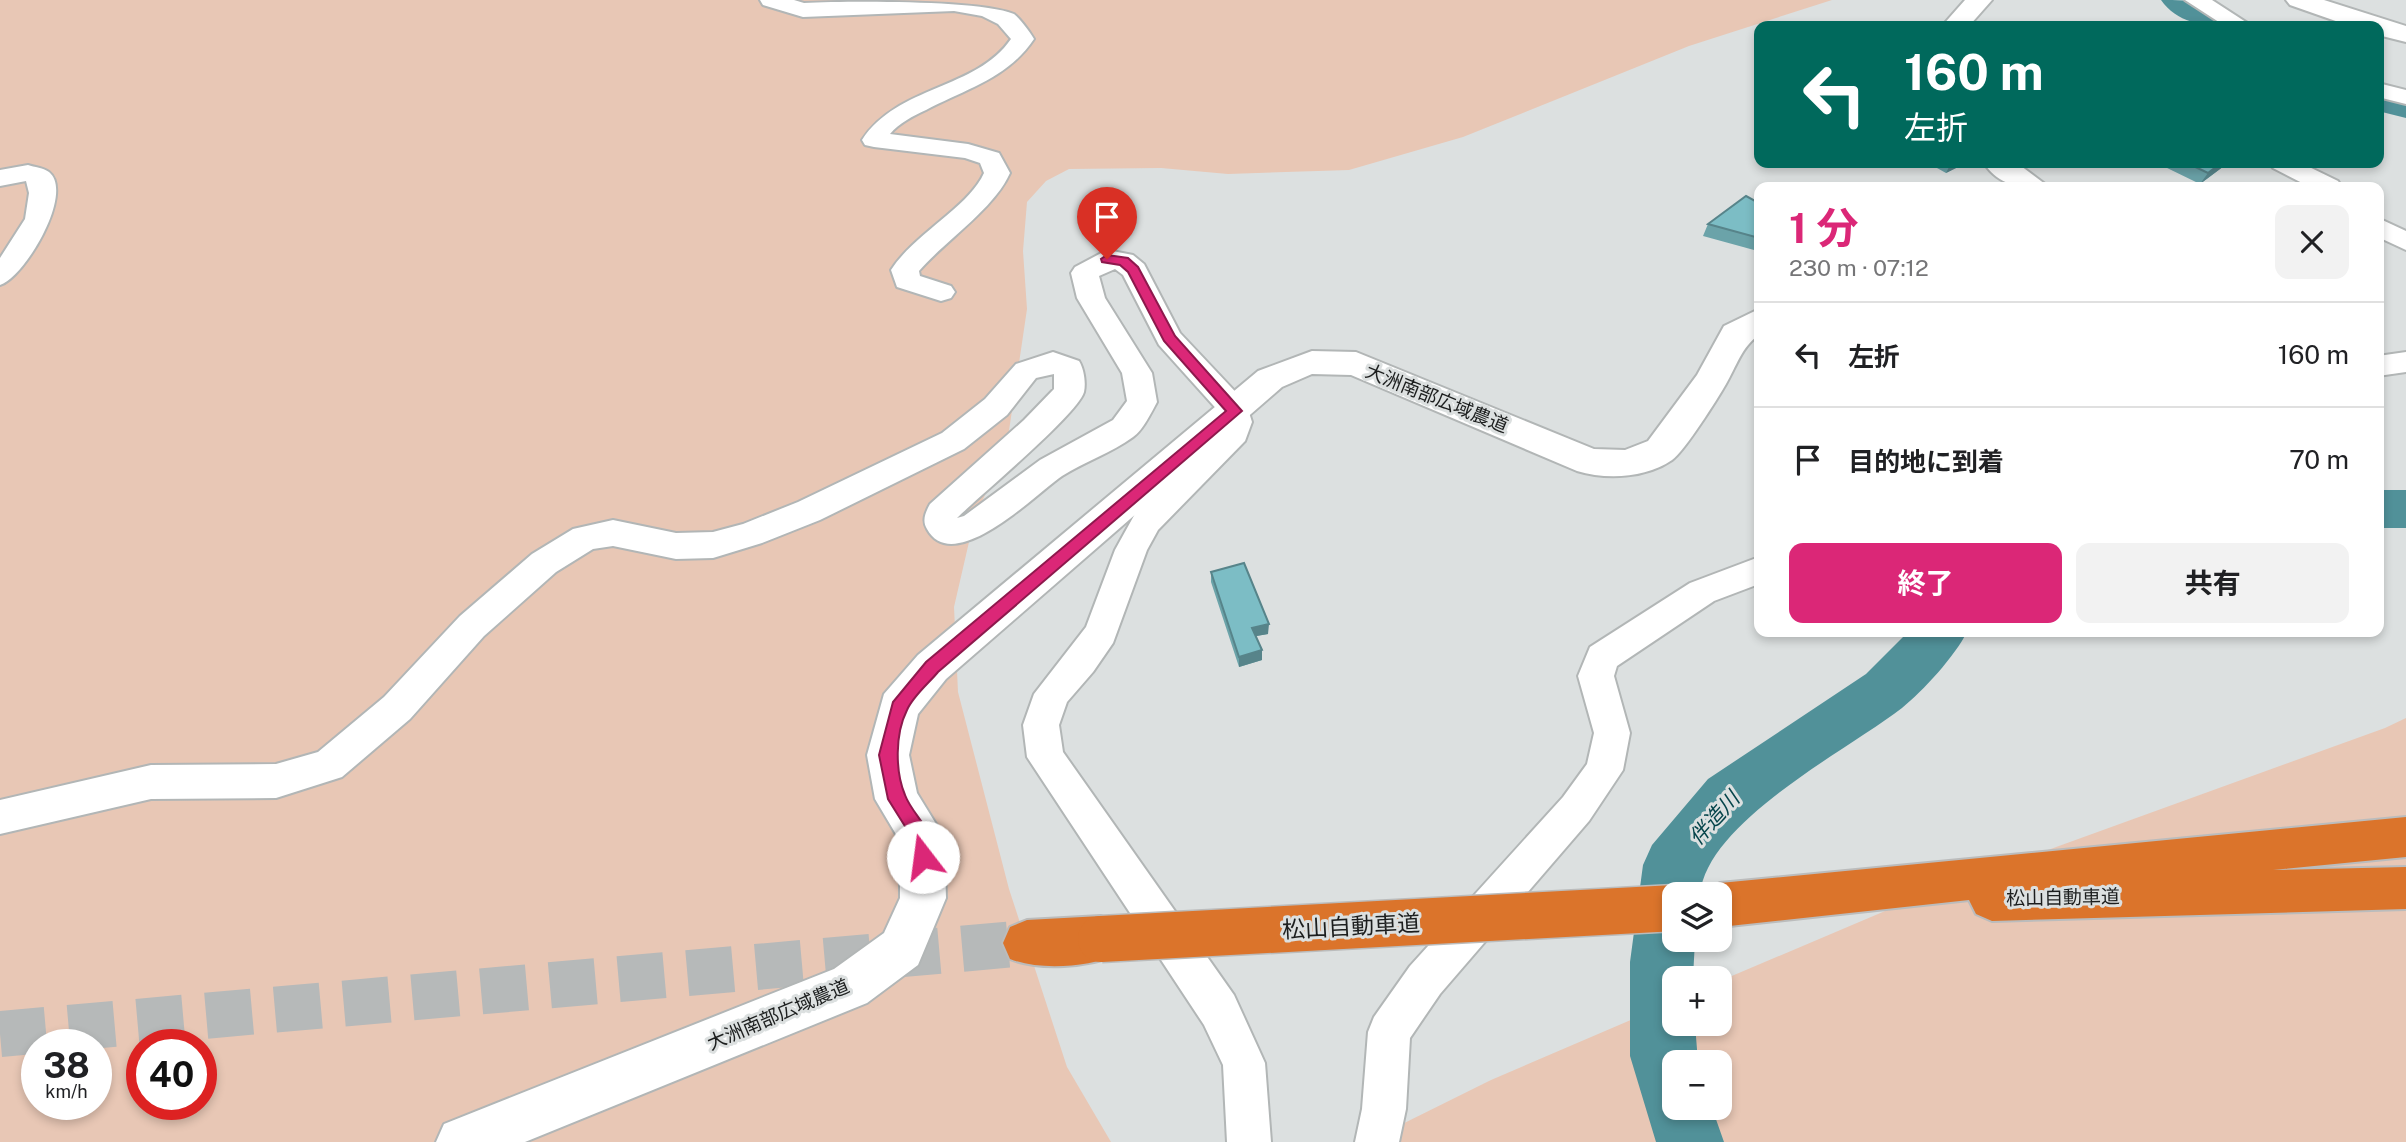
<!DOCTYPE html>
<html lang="ja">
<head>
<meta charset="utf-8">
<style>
  :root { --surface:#fff; --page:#f2f2f2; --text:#202124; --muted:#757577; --line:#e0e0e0; --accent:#db2777 }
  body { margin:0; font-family:"Public Sans","Noto Sans JP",sans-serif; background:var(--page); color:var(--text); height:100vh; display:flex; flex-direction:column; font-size:26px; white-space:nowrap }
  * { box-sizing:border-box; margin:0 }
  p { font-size:23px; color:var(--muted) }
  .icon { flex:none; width:38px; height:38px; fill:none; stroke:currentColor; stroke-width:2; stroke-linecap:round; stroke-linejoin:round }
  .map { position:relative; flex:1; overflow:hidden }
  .panel { position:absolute; left:1754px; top:182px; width:630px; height:455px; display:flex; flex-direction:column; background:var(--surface); border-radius:14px; box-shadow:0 4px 10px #0003 }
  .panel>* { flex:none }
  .top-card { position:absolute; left:1754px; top:21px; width:630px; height:147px; border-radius:14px; box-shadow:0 4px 10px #0003; background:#00695c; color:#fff; overflow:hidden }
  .controls { position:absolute; left:1662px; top:882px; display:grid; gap:14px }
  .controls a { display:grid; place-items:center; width:70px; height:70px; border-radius:14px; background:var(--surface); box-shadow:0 4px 10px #0003; font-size:35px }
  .speed { position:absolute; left:21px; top:1029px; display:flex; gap:14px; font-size:35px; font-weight:700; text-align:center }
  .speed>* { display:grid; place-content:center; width:91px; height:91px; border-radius:50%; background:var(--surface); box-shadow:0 4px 10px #0003; line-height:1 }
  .speed small { font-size:18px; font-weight:400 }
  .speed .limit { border:10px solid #d22; background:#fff; color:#111 }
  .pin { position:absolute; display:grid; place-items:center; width:60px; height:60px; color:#fff; margin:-72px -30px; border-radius:50% 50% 50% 0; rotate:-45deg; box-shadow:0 0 7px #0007 }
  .pin .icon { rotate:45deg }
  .me { position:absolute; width:77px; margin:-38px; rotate:345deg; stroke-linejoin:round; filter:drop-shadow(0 0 5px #0008) }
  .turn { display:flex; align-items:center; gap:24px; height:147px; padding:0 35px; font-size:32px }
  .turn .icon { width:91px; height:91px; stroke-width:2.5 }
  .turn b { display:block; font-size:49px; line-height:60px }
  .round { display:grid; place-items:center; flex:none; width:74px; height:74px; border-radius:14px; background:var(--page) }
  .headline { display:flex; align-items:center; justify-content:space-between; height:119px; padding:0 35px }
  h1 { font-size:42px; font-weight:700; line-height:52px; color:var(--accent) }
  .action { display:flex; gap:14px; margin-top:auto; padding:14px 35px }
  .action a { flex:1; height:80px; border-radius:14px; background:var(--accent); color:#fff; font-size:28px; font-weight:700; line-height:80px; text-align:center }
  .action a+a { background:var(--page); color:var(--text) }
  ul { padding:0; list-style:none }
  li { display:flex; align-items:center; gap:21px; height:105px; padding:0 35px; border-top:2px solid var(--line) }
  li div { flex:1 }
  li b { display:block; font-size:26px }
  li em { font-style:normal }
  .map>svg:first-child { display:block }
</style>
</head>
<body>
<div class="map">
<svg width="2406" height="1142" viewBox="0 0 2406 1142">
  <rect width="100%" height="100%" fill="#dce0e0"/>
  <path fill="#e8c7b5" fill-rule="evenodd" d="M0,0h1832l-143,46 -226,91 -114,33 -121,4 -67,-6 -92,1 -23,12 -19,21 -4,49 4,58 -21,142 -31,65 -21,91 4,85 51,197 58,178 44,75h-1111zM37,1045h59v59h-59zM142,1045h59v59h-59z
    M2406,718v424h-1040l125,-62 184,-79v23h45v-43l198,-84 467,-169zM1675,1062h45v46h-45z"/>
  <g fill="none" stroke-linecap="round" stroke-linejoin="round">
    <path fill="#519199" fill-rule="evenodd" d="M2161,0c29,0 61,0 79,26 -28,1 -61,0 -79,-26z
      M2378,89l28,7v22l-28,-7z
      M2378,490h28v38h-28z
      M1908,632h59c-12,24 -44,59 -65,76 -56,43 -194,113 -202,186h-25v46h20l-2,38h-18v46h20l3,38h-23v46h37l12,34h-68l-26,-86v-94l13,-97 9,-20 56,-66 158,-105z"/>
    <path stroke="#b6b9b9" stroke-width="46" stroke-dasharray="46 23" stroke-linecap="butt" d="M0,1034l1027,-91"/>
    <g stroke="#b2b6b6" stroke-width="4">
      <path id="minor" d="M760,0h34l10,3c47,-2 174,-3 210,11 7,6 15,17 20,25 -26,39 -68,50 -108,71 -13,6 -27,13 -36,24l78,10 31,9 11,20c-16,36 -64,67 -91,98l1,5 31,10 4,6 -4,6 -10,3 -44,-14 -6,-17c23,-36 78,-63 93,-97l-4,-10 -15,-5 -91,-11 -9,-2 -3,-5c36,-55 114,-50 149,-101l-13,-15 -16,-8 -28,-5 -151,6 -40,-12z
        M2185,0h27l40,26h-27z
        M2378,83l28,7v14l-28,-7z
        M2269,163h32l37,18 4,6h-32l-37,-19z
        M28,165c6,2 16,3 21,7 26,21 -25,106 -49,113v-27l25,-39 4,-26 -3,-12 -26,5v-16z
        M2378,218l28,13v19l-28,-13z
        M1107,250l26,5 11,9 36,69 66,70 6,19 -7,19 -87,89 -11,20 -34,93 -20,29 -26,30 -8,23 4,27 171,243 31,68 6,79h-44l-4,-77 -19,-40 -177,-268 -4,-32 11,-31 52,-67 29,-77 21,-38 84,-84 1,-14 -62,-69 -36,-70 -8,-6 -16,7 6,22 47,75 5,29c-6,11 -14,28 -24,35 -22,16 -49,25 -71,39 -24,16 -108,102 -135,53 -5,-8 -2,-16 3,-25l94,-84 30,-31v-15l-18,4 -29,37 -43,34 -144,71 -58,23 -49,15 -37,1 -63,-13 -20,3 -37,23 -72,64 -74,83 -68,58 -66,21 -125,1 -151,35v-34l151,-35 125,-1 42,-12 66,-55 76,-81 72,-62 41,-25 40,-9 63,13 37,-1 30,-8 55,-22 144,-69 43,-34 31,-35 37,-12 26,9c5,8 7,22 5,31 -6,22 -105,104 -127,126l7,-2 76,-56 73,-40 14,-19 -5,-28 -45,-75 -6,-25 4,-6z
        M2406,352v20l-28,4v-20z
        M1759,557v27l-45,17 -97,65 -3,10 16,57 -7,37 -34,51 -149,173 -30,44 -4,71 -7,33h-44l7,-33 6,-77 6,-15 36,-51 153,-169 24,-33 7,-31 -16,-57 12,-29 100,-64z"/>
    </g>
    <g stroke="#b2b6b6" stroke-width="4">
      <path id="tertiary" d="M1965,0h27l-23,26h-27z
        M2286,0h38l82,26v16l-28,-7v-9h-28l-60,-21z
        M1984,163h33l32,24c-26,1 -50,0 -65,-24z
        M1759,309v26c-17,11 -23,32 -33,49 -8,14 -42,68 -54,76 -26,18 -65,20 -95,11l-226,-96 -39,-1 -30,13 -336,292 -28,35 -9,41 8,38 27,44 2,61 -28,67 -51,38 -342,139h-89l8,-18 390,-155 50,-36 16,-35v-57l-25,-42 -8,-44 17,-61 34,-39 340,-284 54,-20 44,1 238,97 31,1 23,-9 49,-66 27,-49z"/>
    </g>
    <g stroke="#bbbcbc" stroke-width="4">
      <path id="motorway" d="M2406,817v40l-133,13 133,-3v42l-414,12 -16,-7 -7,-14 -249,27v-33h-18l2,-4 16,-7z
        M1101,916l17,7 6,16 -6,16c-30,12 -78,16 -108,4l-7,-16 7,-16 17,-7z"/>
    </g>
    <use href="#minor" fill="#fff" fill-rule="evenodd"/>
    <use href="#tertiary" fill="#fff" fill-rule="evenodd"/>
    <use href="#motorway" fill="#db742b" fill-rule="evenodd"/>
    <g stroke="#bbbcbc" stroke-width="49" stroke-linecap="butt">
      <path id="motorway-bridge" d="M1101,939l574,-31"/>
    </g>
    <use href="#motorway-bridge" stroke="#db742b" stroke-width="46"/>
  </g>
  <path fill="#6ba3a9" d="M1928,163h38l-20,10z
    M2165,163h63l-28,21 -37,-18z
    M1708,224l51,14 -5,12 -51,-14z
    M1211,572l57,62 -12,2 6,24 -23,7 -28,-85z"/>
  <path fill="#57848a" d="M1951,163h15l-20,10z
    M2221,163h7l-28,21 8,-11z
    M1269,624l-1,10 -17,3 1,-9z
    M1262,650v10l-23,7v-10z"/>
  <path fill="#7cbdc5" stroke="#57848a" stroke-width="2" d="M2187,163h34l-13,10z
    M1746,196l13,7v35l-51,-14z
    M1244,563l25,61 -17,4 10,22 -23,7 -28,-85z"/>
  <path fill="#db2777" stroke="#8e194d" stroke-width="2" d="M1107,255l21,3 10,9 37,69 67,75 -304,261c-9,11 -25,24 -31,38 -12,24 -12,61 -2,85 9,24 37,39 24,68l-6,3 -7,-3 -3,-24 -25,-40 -9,-44 14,-53 33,-40 300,-251 -62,-70 -36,-69 -8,-7 -18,-3 -1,-3z"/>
  <g text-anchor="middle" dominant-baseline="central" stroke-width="6" stroke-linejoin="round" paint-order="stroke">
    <g font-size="19" fill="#1c1e1e" stroke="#dce0e0">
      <text transform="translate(1437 398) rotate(22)">大洲南部広域農道</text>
      <text transform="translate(2063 897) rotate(-1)">松山自動車道</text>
      <text transform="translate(778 1014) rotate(-23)">大洲南部広域農道</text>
    </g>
    <g font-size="21" font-style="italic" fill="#06454b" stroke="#dce0e0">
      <text transform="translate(1714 818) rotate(-48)">伴造川</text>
    </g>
    <g font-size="23" fill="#1c1e1e" stroke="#dce0e0">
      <text transform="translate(1351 926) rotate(-3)">松山自動車道</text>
    </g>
  </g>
</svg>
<div class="controls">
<a><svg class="icon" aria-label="layers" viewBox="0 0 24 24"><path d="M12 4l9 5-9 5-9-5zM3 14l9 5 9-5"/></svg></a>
<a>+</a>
<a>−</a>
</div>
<div class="speed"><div>38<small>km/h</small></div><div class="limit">40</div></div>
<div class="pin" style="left:1107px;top:259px;background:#d93025"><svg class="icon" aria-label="arrive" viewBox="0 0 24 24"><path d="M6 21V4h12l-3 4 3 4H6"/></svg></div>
<svg class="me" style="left:923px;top:857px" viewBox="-20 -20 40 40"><circle r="19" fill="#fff"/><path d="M0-13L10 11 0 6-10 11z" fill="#db2777"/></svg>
<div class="top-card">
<div class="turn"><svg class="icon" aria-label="left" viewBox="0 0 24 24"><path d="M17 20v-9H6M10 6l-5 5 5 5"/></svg><div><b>160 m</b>左折</div></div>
</div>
<section class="panel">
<div class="headline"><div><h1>1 分</h1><p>230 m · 07:12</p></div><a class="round"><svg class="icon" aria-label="close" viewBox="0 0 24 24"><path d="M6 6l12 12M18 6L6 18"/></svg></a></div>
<ul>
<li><svg class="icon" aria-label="left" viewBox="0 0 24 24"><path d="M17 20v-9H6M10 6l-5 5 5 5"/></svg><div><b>左折</b></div><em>160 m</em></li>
<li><svg class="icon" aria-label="arrive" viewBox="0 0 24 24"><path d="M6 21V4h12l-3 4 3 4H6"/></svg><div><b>目的地に到着</b></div><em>70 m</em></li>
</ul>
<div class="action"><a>終了</a><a>共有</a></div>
</section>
</div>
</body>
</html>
